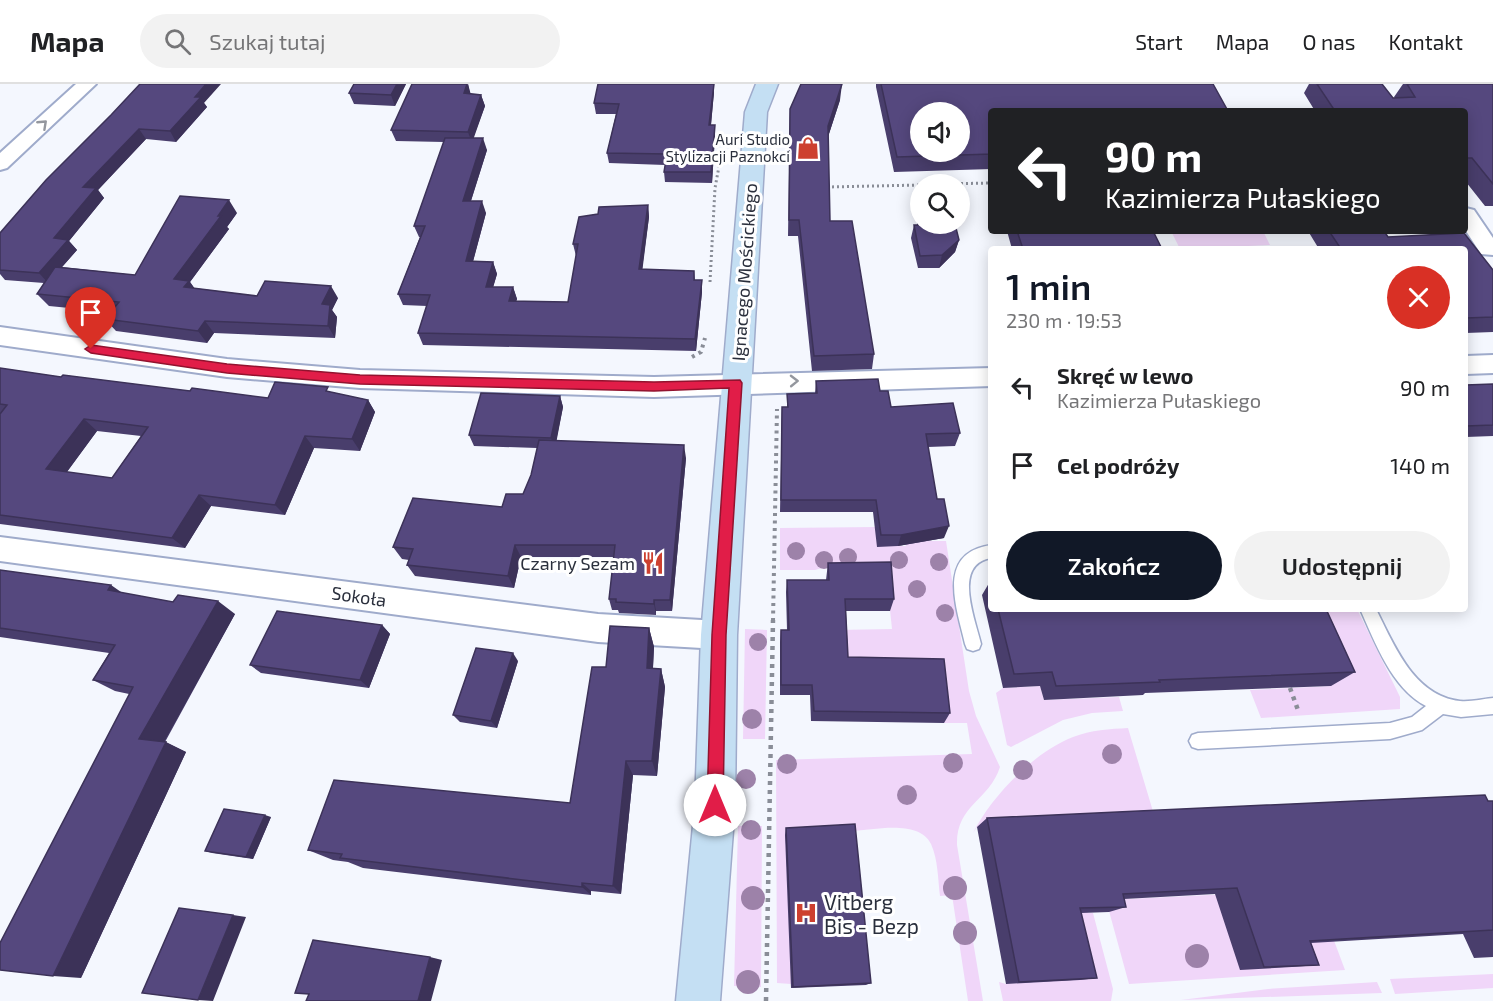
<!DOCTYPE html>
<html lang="pl">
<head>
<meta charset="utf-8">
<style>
  :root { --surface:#fff; --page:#f2f2f2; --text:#202124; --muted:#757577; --line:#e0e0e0; --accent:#111827 }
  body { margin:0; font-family:"Exo 2",sans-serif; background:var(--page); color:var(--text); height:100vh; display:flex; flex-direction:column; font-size:22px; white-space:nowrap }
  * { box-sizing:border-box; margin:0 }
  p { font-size:20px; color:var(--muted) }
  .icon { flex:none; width:33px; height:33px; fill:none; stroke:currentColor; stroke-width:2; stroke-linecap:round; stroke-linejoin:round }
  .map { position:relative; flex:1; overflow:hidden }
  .details { position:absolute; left:988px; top:162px; width:480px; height:366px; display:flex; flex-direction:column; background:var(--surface); border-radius:6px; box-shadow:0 3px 15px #0003 }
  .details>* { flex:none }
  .hud { position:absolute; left:988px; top:24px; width:480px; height:126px; border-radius:6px; box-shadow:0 3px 15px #0003; background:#202124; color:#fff; overflow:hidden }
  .fabs { position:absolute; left:910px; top:18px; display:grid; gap:12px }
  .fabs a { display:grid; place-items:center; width:60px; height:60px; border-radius:50%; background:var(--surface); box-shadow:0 3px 15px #0003; font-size:30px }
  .pin { position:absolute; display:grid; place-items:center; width:51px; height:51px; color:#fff; margin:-62px -26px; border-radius:50% 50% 50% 0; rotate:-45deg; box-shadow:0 0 6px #0007 }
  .pin .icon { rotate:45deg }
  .me { position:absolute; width:66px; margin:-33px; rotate:0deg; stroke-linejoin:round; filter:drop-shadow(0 0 4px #0008) }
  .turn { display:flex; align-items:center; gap:21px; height:126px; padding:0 18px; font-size:27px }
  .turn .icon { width:78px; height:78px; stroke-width:2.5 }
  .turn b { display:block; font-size:42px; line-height:51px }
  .round { display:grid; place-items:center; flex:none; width:63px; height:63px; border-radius:32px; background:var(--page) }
  .overview { display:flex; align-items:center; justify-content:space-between; height:102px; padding:0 18px }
  h1 { font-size:36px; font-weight:600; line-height:45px; color:var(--accent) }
  .button { display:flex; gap:12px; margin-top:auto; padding:12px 18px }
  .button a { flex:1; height:69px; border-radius:36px; background:var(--accent); color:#fff; font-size:24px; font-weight:600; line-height:69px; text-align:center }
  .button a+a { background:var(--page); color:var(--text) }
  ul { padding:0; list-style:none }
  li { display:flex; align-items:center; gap:18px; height:78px; padding:0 18px }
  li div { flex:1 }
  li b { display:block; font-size:22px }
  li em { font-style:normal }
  header { display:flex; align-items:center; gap:36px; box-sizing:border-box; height:84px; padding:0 30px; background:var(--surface); border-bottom:2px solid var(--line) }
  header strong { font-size:28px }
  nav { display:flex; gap:33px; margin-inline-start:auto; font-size:21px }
  .search { width:420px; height:54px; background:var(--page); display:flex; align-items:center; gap:15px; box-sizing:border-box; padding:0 21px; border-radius:33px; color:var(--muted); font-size:22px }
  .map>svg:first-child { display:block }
</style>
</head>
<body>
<header>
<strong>Mapa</strong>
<div class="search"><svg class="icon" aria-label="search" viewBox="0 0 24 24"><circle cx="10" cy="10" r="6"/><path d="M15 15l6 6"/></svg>Szukaj tutaj</div>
<nav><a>Start</a><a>Mapa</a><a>O nas</a><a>Kontakt</a></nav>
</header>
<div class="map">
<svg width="1493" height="917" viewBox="0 0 1493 917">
  <rect width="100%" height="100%" fill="#f4f7fe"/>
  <path fill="#f0d6f9" d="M1171,147h92l7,14 -90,4z
    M875,443l2,15 9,4h20l-1,-5h41l23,150 7,25 24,51c-11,34 -44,38 -43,78l26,156h-15l-16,-106 -12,1c-2,-16 -2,-37 -9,-52 -12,-25 -57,-14 -79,-13l-61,153 -14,-1 -1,-223 196,-6 -5,-31h-23l-6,-54 -93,-1 -65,-26v-11l112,-2 -7,-67h-42l-28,8h-35v-42z
    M1289,525h68l43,88v12l-139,9 -11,-28 81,-4z
    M745,545l22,1 -2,109h-22z
    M1040,602l4,14 75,-3 4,14 -31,2 -29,7 -52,27 -4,-2 -11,-52 7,-5z
    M1128,644l27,90 -178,9 -4,6c19,-37 61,-81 100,-96 18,-7 37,-8 55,-9z
    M738,742h24l-1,161 -27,-1z
    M1315,806l30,80 -216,14 -23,-84z
    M1085,817l3,12h5l20,76 -2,12h-108l-4,-19 7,2 56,-82z
    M1493,890v14l-98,6 -5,-15z
    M1377,898l5,11 -201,7 87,-11z"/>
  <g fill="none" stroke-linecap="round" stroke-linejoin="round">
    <g stroke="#9fabcb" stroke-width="3">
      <path id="lane" d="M992,461v13c-40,5 -17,61 -11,86l-2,5 -6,2 -6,-2 -2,-5c-9,-38 -29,-92 27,-99z
        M1360,525h16c18,36 38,87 84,92 11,1 22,-2 33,-3v16l-32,3 -18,-3 -21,16 -32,9 -192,10 -6,-2 -3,-6 3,-6 6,-2 192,-10 22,-6 14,-11c-34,-17 -51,-64 -66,-97z"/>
    </g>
    <g stroke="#9fabcb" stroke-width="4">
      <path id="street" d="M76,0h20l-89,84 -7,2v-17z
        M1466,124l8,2 19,28v17l-12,-1 -15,-23z
        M0,243l227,32 133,11 294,7 338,-9v18l-338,11 -294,-9 -133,-11 -227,-32z
        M1493,271v18l-27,1v-18z
        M0,453l598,77 121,7 11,4 4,10 -4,10 -11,4 -121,-7 -598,-81z"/>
    </g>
    <g stroke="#9fabcb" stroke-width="3">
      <path id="secondary" d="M756,0h22l-11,28 -30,523 -2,170 -15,196h-44l19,-196 6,-170 44,-523z"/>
    </g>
    <path stroke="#898d97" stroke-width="3" stroke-dasharray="2 3" stroke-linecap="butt" d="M941,100l51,-1
      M827,103l94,-2
      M710,198l5,-94 5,-27"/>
    <path stroke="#898d97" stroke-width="4" stroke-dasharray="3 4.5" stroke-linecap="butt" d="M692,273l9,-5 4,-14
      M773,537l4,-212"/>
    <path stroke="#898d97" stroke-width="4.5" stroke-dasharray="4 5" stroke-linecap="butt" d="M1290,604l8,22
      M766,917l7,-381"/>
    <use href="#lane" fill="#fff" fill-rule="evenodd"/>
    <use href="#street" fill="#fff" fill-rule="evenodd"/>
    <use href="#secondary" fill="#c4dff3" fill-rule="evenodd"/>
  </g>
  <g fill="#9d82a9">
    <circle cx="796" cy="467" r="9"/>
    <circle cx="848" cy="473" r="9"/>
    <circle cx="824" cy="476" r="9"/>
    <circle cx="899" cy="476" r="9"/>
    <circle cx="939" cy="478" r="9"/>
    <circle cx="917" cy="505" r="9"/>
    <circle cx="945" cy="529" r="9"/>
    <circle cx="758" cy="558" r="9"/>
    <circle cx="752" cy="635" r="10"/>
    <circle cx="1112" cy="670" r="10"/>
    <circle cx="953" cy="679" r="10"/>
    <circle cx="787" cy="680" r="10"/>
    <circle cx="1023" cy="686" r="10"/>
    <circle cx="746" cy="695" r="10"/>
    <circle cx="907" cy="711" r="10"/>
    <circle cx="751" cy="746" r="10"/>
    <circle cx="955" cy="804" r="12"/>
    <circle cx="753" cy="814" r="12"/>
    <circle cx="965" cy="849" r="12"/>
    <circle cx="1197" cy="872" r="12"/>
    <circle cx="748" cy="898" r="12"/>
  </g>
  <path fill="#493e6c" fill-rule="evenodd" d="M354,0h52l-11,22 -41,-2 -5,-11z
    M468,0l2,10 11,1 4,11 -12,32 14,12 -16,51 15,12 -13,48 20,1 4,12 -4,13h20l4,12 -1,2 52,1 8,-46 -3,-12 25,-30 50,-9 1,12 -7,52 52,2 1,9h7v12l-6,59 -273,-6 -5,-12 9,-27 -24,-1 -5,-11 22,-57h-1l-5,-11 30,-84 -48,-1 -5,-11z
    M876,0h337l-221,27v58l-98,3 -18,-85z
    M1309,0h73l11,14h2l-1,-1 9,-13h90v122h-8l-19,-24v-71h-151l-11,-18z
    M714,8l-3,33 4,11 -3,47 -47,-1 -1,-10 1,-7 -56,-2 -2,-10 9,-39h-20l-2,-11z
    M840,16l-12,37 2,84 44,133 -2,15 -60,2 -14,-135h-10l2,-127z
    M204,19l3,4 -31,35 -30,-3 -48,51 6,8 -35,43 8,9 -15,17 73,8 102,-62 -10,14 2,2 -39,53 4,6 63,8 81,2 -6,12 5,7 -2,21 -121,-5 -7,10 -91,-12 -11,-12 5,-7 -61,-6 -12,-12 7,-11 -39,-3 -5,-6v-41l111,-118z
    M918,135l41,21 -4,12 -16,16h-21l-7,-30 3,-13h3z
    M1007,147h146l9,18h-150z
    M1308,147h76l4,6 76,-4 29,37v62l-27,1v-84h-147z
    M0,284l61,9 129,14 78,7 63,-6 37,8 7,12 -15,39 -46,-3 -29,67 -74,-9 -26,42 -185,-24zM97,347l44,5 -29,42 -45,-6z
    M816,297l64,10 11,16 69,26 -5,13 -27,1 16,91 -46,8 -21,1 -4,-35h-93l2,-105h5v-13l28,-1z
    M1493,300v52l-27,1v-52z
    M560,312l3,11 -7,34 130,17 -14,153h-16v4l-37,-2 -1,-3h-6l-3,-11 5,-42h-93l-7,31 -99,-12 -8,-11 2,-5 -7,-1 -9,-12 109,-40 21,-13 8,-19 6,-27 -63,-2 -5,-11z
    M828,479l66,36 -4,12h-44l2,46 102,56 -6,10 -133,-2 -1,-26h-30v-53l1,-12h6l-1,-38 1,-12h39z
    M0,486l235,44 -70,128 21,10 -105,226 48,-284 -14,-3 -22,-11 16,-27 -109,-16z
    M992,494v31h334l29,63 -24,14 -186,7 -2,2 -99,5 -4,-14 -37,2 -21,-93z
    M382,541l8,9 -21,54 -108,-15 -11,-8z
    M649,544l5,19 -1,21 8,1 4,18 -8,89 -24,-1 -12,119 -30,-3v4l-228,-27 -15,-6 -15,-2 -25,-10 262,-47 36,-136z
    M518,577l-21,67 -37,-6 -7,-7z
    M1493,717v156l-19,1 -11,-24 -152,9 8,22 -27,2 -52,3 -25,-76 -91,5 2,8 -17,5 -28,1 16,65 -17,2 -74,4 -29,-157 10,-9z
    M271,733l-18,42 -41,-6 -7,-2z
    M786,744l85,155 -5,2 -75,3 -6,-153z"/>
  <path fill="#3c3258" d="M206,0h15l-17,19 3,4 -31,35 -6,-11 25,-34z
    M397,0h9l-11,22 -4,-11z
    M468,0l3,11 -7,-2z
    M714,0v8l-4,43 -1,-10z
    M842,0l-2,16 -14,43 2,-17z
    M481,11l4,11 -13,37 -4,-11z
    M715,41v11l-3,47 -1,-11z
    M139,45l7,10 -48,51 6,8 -35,43 8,9 -29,33 -9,-10 15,-35 29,-51z
    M483,54l4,12 -20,63 -4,-12z
    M229,116l8,13 -10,14 2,2 -39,53 8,11 -4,6 -20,-20z
    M482,117l4,12 -16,60 -4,-12z
    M648,121l1,12 -8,64 -2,-12z
    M959,156l-4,12 -16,16 3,-13z
    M493,178l4,12 -7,24 -4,-11z
    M702,196v12l-6,59 -1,-12z
    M331,202l7,12 -6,12 5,7 -2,21 -7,-12 -6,-22z
    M513,203l4,12 -4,13 -4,-11z
    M205,237l9,12 -7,10 -9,-12z
    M560,312l3,11 -8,42 -4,-11z
    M368,316l7,12 -15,39 -8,-12z
    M84,335l13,12 -37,50 -14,-12z
    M305,352l9,12 -29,67 -10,-10z
    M684,361l2,13 -14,153 -2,-11z
    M199,411l12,11 -26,42 -13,-10z
    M949,442l-5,12 -46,8 3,-11z
    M515,461l6,12 -7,31 -6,-12z
    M111,501l20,14 -23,-9z
    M654,516l2,11v4l-2,-11z
    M218,517l17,13 -75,135 -21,-10z
    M382,541l8,9 -21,54 -9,-8z
    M649,544l5,19 -2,39 -5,-18z
    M513,569l5,8 -21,67 -6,-7z
    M661,585l4,18 -8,89 -5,-15z
    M166,658l20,10 -105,226 -28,-2z
    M626,677l7,14 -12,119 -8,-8z
    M265,731l6,2 -18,42 -7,-2z
    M582,799l9,8v4l-9,-8z
    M233,831l13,2 -33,84 -15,-1z
    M430,873l12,3 -11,41h-13z"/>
  <path fill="#55487e" stroke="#3c3258" stroke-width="1.5" fill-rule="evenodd" d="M140,0h66l-11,13h6l-31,34 -31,-2 -56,58 13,1 -42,50 14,2 -29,33 -39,-3v-37l46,-53 65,-65z
    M354,0h43l-6,11 -42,-2z
    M412,0h55l-3,9 17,2 -13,37 -77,-2z
    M598,0h116l-5,41h6l-4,47h-47l3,-18 -60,-1 12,-49 -25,-1z
    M801,0h41l-14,42 2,95h22l22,133 -60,2 -15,-136h-10l1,-111z
    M881,0h332l15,27h-236v43l-95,3zM921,28h39v40h-39z
    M1317,0h65l11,14 22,-1 -8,-13h86v100l-21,-26h-6v-47h-131z
    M445,54h38l-20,63h19l-16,60 27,1 -7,25h27l-4,14 59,1 10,-58h-5l6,-27 19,-3 1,-7 49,-2 -9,64 55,2v9h8l-7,59 -277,-6 12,-38 -32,-1 27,-68h-11z
    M180,112l49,4 -11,16h3l-47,63 15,2 -5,6 73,9 8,-15 66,5 -9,18 8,1 -2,21 -123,-5 -7,10 -93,-12 14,-17 -82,-8 18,-27 80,8z
    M918,135h3v5h34l4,16 -17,15 -22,1 -6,-31h5z
    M1017,147h136l9,18h-139z
    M1329,147h55l4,6 76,-4 29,37v47l-27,1v-69h-125z
    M0,284l61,9 2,-2 127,16 2,-3 76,10 7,-16 53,5 -2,4 42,9 -16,39 -47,-3 -30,69 -76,-10 -27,43 -172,-23v-101l7,-9 -7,-1zM84,335l64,8 -36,51 -66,-9z
    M878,295l2,12h8l3,16 62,-4 7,30 -34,1 11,65h7l5,27 -48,9h-20l-5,-35h-95l1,-93h6l-1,-13 30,-1 -1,-12z
    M1493,300v41l-27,1v-41z
    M481,309l79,3 -9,42 -82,-3z
    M539,356l145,5 -14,155h-16v4l-38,-2v-3h-7l6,-54h-100l-7,31 -101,-11 6,-16 -20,-2 20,-49 89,9 4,-13h17l8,-19z
    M891,478l3,37h-49l3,58 96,2 6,54 -136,-2 -2,-26h-31v-55h8l-2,-50h42l-1,-17z
    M0,486l111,15 -3,5 65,12 5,-7 40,6 -79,138 27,3 -113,234 -53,-6v-27l133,-256 -40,-7 22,-35 -115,-17z
    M998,525h328l29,63 -196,8 1,2 -104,4 -4,-14 -38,2z
    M277,527l105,14 -22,55 -110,-15z
    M610,542l39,2 -2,40 14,1 -9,92h-26l-13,125 -31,-3v4l-242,-29 2,-4 -34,-4 26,-70 236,23 22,-136h14z
    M476,564l37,5 -22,68 -38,-6z
    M1485,711l3,6h5v129l-183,11 9,24 -55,2 -27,-79 -114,6 3,13 -46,1 17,70 -78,4 -32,-164z
    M224,725l41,6 -19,42 -41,-6z
    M855,740l16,159 -78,4 -7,-159z
    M179,824l54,7 -35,85 -56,-7z
    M313,856l117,17 -12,44h-112l3,-7 -14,-1z"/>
  <defs><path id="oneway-chevron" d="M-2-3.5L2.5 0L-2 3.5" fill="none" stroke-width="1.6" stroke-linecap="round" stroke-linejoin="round" transform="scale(1.5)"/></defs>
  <g stroke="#94979e">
    <use href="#oneway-chevron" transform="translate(43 40) rotate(-43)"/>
    <use href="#oneway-chevron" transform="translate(794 297) rotate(-1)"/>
  </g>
  <path fill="#e11d48" stroke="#92132f" stroke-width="1.5" d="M91,261l136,19 133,11 294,7 86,-2 2,3 -16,252 -3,170 -2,6 -6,3 -6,-3 -2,-6 5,-170 17,-247 -75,3 -294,-7 -133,-11 -136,-20 -6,-4z"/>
  <defs>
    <g id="shop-bare" transform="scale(1.8)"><path d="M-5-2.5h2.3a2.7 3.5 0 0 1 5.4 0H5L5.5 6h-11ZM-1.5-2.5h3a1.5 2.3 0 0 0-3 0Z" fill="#cd402f" stroke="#fff" stroke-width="2.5" paint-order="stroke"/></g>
    <g id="restaurant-bare" transform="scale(1.8)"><path d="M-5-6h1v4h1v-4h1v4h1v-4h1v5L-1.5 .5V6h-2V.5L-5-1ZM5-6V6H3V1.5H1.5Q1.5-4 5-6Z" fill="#cd402f" stroke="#fff" stroke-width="2.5" paint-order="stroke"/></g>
    <g id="hospital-bare" transform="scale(1.8)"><path d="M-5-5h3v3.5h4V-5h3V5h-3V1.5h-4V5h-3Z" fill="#cd402f" stroke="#fff" stroke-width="2.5" paint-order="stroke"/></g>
  </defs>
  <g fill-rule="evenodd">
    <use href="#shop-bare" x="808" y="64"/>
    <use href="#restaurant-bare" x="653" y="479"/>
    <use href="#hospital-bare" x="806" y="829"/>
  </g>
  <g text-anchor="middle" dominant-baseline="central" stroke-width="6" stroke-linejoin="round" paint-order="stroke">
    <g font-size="15" fill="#2a2f3c" stroke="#fff" text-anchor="end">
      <text x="790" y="55">Auri Studio<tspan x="790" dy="17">Stylizacji Paznokci</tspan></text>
    </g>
    <g font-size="18" fill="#2a2f3c" stroke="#fff">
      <text transform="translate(744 188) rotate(-86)">Ignacego Mościckiego</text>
      <text transform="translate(359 512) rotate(8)">Sokoła</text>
    </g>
    <g font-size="18" fill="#2a2f3c" stroke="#fff" text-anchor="end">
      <text x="635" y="479">Czarny Sezam</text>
    </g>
    <g font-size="21" fill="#2a2f3c" stroke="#fff" text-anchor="start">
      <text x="824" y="817">Vitberg<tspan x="824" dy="24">Bis - Bezp</tspan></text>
    </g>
  </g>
</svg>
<div class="fabs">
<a><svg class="icon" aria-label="sound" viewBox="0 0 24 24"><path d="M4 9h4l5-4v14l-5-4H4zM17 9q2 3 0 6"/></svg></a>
<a><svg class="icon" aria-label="search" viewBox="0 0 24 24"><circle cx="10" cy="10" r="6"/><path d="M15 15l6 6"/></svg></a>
</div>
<div class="pin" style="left:91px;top:265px;background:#d93025"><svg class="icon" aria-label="arrive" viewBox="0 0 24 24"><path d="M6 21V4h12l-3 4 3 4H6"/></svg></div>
<svg class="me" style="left:715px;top:721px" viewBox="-20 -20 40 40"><circle r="19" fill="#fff"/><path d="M0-13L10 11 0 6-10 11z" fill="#e11d48"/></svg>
<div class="hud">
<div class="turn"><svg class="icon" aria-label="left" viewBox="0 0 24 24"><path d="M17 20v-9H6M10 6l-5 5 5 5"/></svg><div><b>90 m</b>Kazimierza Pułaskiego</div></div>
</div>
<section class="details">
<div class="overview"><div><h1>1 min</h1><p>230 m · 19:53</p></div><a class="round" style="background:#d93025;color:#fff"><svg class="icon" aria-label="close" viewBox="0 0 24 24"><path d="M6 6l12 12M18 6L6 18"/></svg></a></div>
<ul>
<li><svg class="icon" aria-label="left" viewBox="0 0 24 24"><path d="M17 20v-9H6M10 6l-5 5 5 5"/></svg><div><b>Skręć w lewo</b><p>Kazimierza Pułaskiego</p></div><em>90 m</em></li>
<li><svg class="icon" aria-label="arrive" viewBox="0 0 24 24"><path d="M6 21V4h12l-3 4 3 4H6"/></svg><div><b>Cel podróży</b></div><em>140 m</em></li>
</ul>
<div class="button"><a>Zakończ</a><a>Udostępnij</a></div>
</section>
</div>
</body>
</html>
